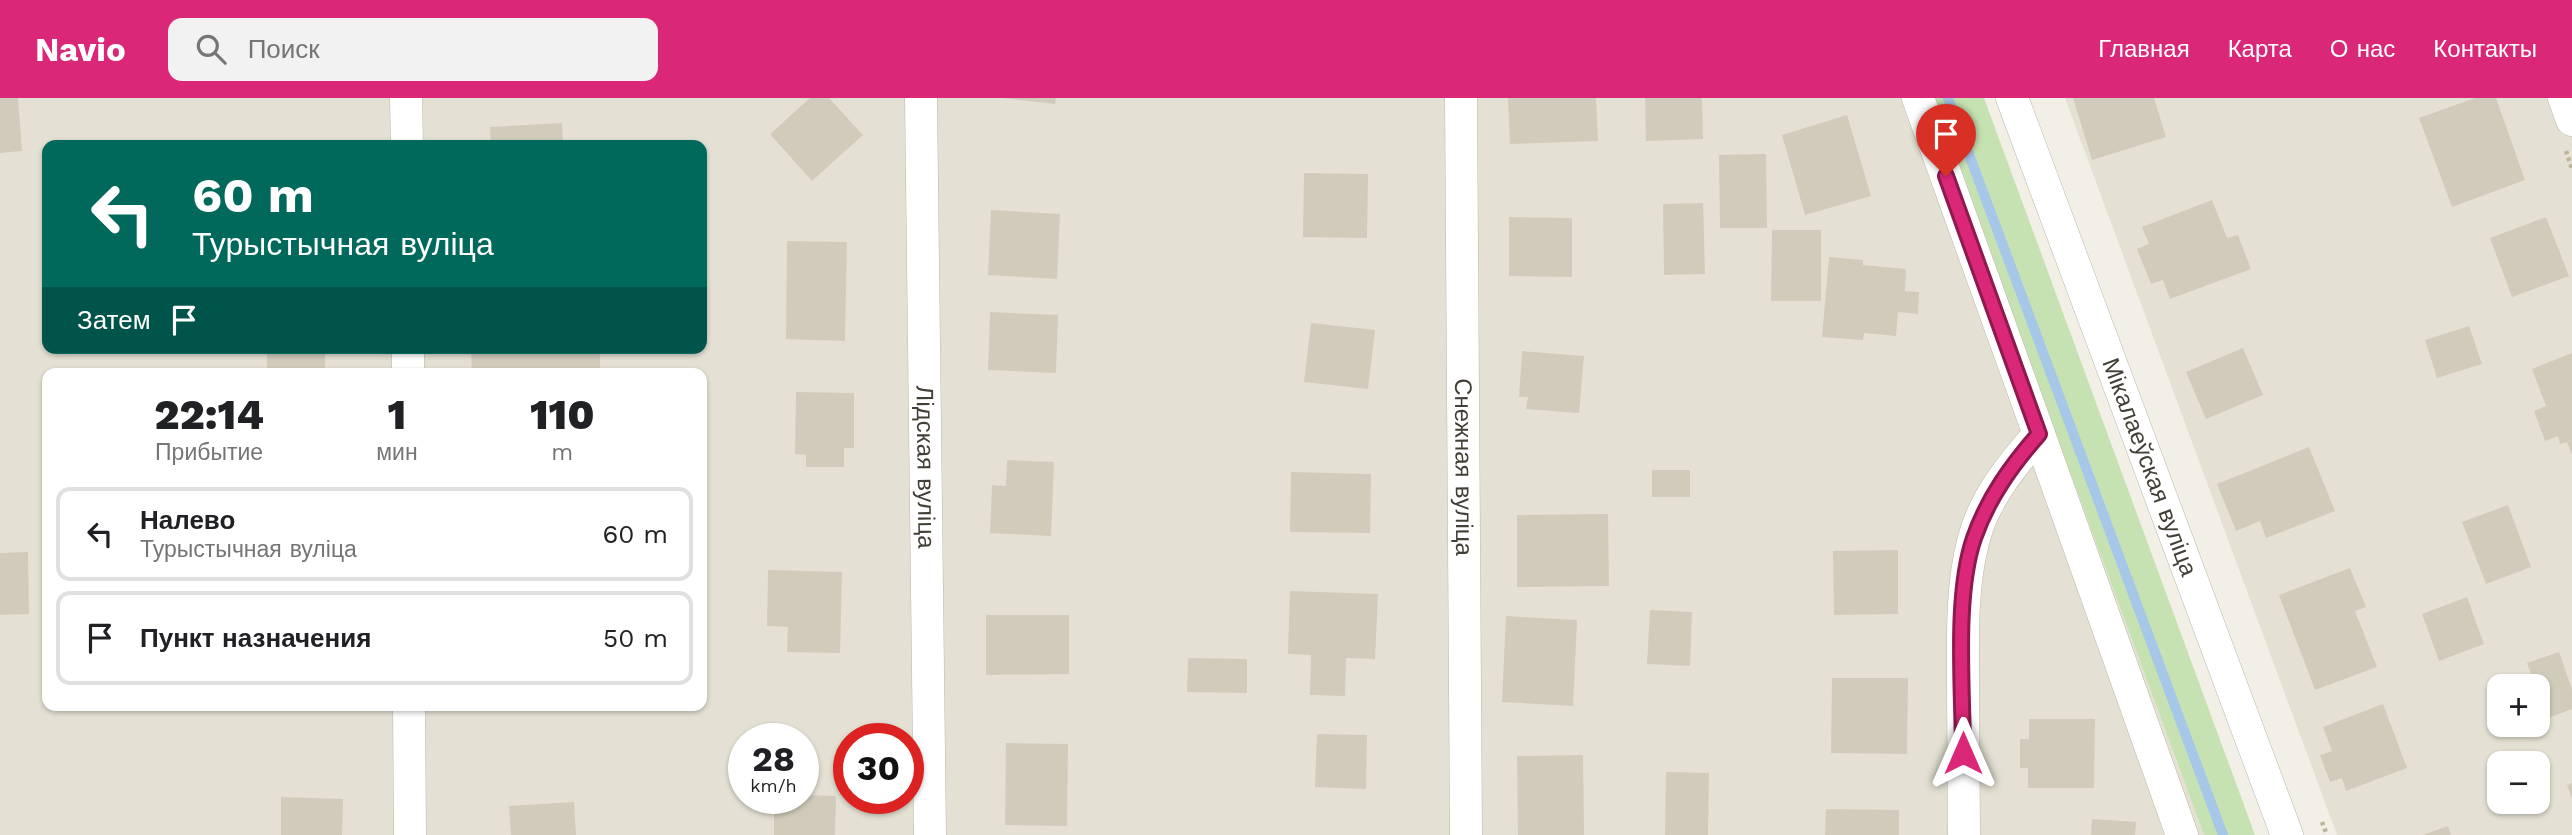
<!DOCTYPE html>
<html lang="ru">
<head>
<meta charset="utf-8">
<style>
  :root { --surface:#fff; --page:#f2f2f2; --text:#202124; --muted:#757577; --line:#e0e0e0; --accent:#db2777 }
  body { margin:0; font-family:"Work Sans",sans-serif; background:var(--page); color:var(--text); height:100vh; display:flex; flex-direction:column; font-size:26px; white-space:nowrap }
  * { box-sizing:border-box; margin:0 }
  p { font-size:23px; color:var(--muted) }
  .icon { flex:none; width:38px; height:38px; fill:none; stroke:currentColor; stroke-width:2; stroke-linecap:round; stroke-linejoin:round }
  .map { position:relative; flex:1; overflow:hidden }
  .sheet { position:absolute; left:42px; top:270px; width:665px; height:343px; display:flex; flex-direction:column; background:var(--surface); border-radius:14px; box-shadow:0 2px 5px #0004 }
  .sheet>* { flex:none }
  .hud { position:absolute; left:42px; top:42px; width:665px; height:214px; border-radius:14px; box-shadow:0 2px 5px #0004; background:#00695c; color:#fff; overflow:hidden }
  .buttons { position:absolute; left:2487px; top:576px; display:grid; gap:14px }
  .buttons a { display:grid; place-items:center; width:63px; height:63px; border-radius:14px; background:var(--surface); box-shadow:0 2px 5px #0004; font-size:35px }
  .speed { position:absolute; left:728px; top:625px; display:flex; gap:14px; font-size:35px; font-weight:700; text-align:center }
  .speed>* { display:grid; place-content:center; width:91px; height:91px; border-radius:50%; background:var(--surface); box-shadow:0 2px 5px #0004; line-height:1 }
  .speed small { font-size:18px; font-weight:400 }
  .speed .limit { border:10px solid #d22; background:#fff; color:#111 }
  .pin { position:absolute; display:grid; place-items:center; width:60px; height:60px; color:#fff; margin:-72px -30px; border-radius:50% 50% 50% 0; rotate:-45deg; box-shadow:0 0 7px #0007 }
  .pin .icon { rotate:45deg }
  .me { position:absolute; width:77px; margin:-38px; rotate:0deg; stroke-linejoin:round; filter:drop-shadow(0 0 5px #0008) }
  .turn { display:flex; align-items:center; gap:24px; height:147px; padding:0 35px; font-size:32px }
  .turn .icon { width:91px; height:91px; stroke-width:2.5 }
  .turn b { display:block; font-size:49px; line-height:60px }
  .then { display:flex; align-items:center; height:66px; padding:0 35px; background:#0003; gap:14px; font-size:26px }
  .eta { display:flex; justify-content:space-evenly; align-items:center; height:119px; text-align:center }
  .eta b { font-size:42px; font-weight:800; line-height:49px }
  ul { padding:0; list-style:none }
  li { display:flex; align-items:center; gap:21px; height:94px; margin:0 14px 10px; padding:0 21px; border:4px solid var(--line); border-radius:14px }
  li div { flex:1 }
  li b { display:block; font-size:26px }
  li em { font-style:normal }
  header { display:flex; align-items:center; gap:42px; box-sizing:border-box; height:98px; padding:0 35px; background:var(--accent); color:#fff }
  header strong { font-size:33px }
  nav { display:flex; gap:38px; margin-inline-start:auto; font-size:24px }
  .search { width:490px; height:63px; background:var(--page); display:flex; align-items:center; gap:18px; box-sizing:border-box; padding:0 24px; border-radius:14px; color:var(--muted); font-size:26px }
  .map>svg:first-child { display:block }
</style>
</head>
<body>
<header>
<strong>Navio</strong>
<div class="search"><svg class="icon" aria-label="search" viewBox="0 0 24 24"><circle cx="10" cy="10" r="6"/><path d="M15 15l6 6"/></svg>Поиск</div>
<nav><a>Главная</a><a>Карта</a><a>О нас</a><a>Контакты</a></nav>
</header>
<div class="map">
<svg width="2572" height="737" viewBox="0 0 2572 737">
  <rect width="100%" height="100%" fill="#f1efe6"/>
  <path fill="#e4e1d4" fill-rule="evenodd" d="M0,0h1932l272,737h-2204zM47,47h655v203h-655zM47,275h655v332h-655zM744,640h59v60h-59zM849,640h59v60h-59z
    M2065,0h507v737h-235zM2499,588h39v38h-39zM2499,665h39v39h-39z"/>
  <path fill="#c7e2b2" d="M1932,0h52l271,737h-51z"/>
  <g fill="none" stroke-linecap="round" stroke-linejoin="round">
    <path stroke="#a7c7e9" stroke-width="10" d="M1948,0l275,737"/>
  </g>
  <path fill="#d1cbbc" d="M0,0h18l4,53 -22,2z
    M810,0h19l34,37 -51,46 -42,-47z
    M1003,0h53l-1,6z
    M1508,0h88l2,43 -88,3z
    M1645,0h57l1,41 -57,2z
    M2073,0h81l12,39 -74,23z
    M2475,0h21l29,82 -73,27 -33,-89z
    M1847,17l24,81 -66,19 -23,-80z
    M562,25l1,22h-72l-1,-18z
    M1766,56l1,74h-47l-1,-73z
    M1304,75l64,1 -1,64 -64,-1z
    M2212,102l15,38 11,-3 13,34 -81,30 -7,-19 -12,4 -14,-35 12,-5 -7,-17z
    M1703,105l2,71 -41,1 -1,-71z
    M991,112l69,4 -3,65 -69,-4z
    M1509,119l63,1v59l-63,-1z
    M2546,119l23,59 -57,21 -22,-59z
    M1772,132h49v71h-50z
    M787,143l60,1 -2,99 -59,-2z
    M1829,159l34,3v5l43,4 -1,22 14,1 -1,22 -20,-2 -2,24 -32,-3 -1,7 -41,-3z
    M990,214l68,3 -2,58 -68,-3z
    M1311,225l64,7 -7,59 -64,-7z
    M2469,228l13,38 -45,14 -12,-38z
    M267,250h58v25h-58z
    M471,250h129v25h-128z
    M2243,250l20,47 -57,24 -20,-47z
    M1522,253l62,5 -5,57 -53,-4 2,-12h-9z
    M2572,255v102l-5,-13 -7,2 -2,-8 -13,5 -11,-30 12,-5 -14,-37z
    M796,294l58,1v55h-10v19h-38v-12l-11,-1z
    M2309,349l26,64 -69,27 -6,-17 -24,10 -19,-47z
    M1007,362l47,2 -3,74 -61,-3 2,-48 14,1z
    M1652,372h38v27h-38z
    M1291,374l80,2 -1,59 -80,-1z
    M2508,407l23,62 -45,17 -24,-62z
    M1608,416l1,72 -92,1v-72z
    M1898,452v64l-64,1 -1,-64z
    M28,454l1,62 -29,1v-62z
    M2350,470l16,39 -11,4 22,56 -62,23 -36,-95z
    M768,472l74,2 -2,81 -53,-1 1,-25 -21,-1z
    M1290,493l88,3 -3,65 -29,-1 -1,38 -35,-1 1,-40 -23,-1z
    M2467,499l17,47 -45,17 -17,-47z
    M1650,512l42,2 -2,54 -43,-2z
    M986,517h83v59l-83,1z
    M1506,518l71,4 -4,86 -71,-4z
    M2559,554l13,37v20l-24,9 -21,-55z
    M1188,560l59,1v34l-60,-1z
    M1832,580h76l-1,76 -76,-1z
    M2383,606l24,64 -61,23 -4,-13 -12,4 -10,-27 12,-4 -9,-24z
    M2029,621h66l-1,69h-66v-20h-8v-29h9z
    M1317,636l50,1 -1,54 -51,-2z
    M1006,645l62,1 -1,82 -62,-1z
    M1583,657l1,80h-66l-1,-79z
    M1666,674l43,1 -1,62h-43z
    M2572,685v16l-5,-14z
    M803,697l33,1 -1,39h-61v-37h29z
    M281,699l62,2 -1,36h-61z
    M574,704l2,33h-65l-2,-29z
    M1826,711l73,1v25h-74z
    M2092,721l44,3 -1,13h-44z
    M2448,728l3,9h-28z"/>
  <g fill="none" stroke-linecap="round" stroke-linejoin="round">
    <g stroke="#bbb7a9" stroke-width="33">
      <g id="street">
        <path d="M406,0l1,47"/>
        <path id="s1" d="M921,0l9,737"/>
        <path id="s2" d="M1461,0l5,737"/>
        <path d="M1918,0l121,336c-28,32 -56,66 -66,108 -12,47 -10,96 -10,144 0,49 1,99 1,149"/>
        <path id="s3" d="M2012,0l275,737"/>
        <path d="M2564,0l8,22"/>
        <path d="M408,250v25"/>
        <path d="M2039,336l143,401"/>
        <path d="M409,607l1,130"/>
      </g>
    </g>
    <path stroke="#bcb49c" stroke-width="4.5" stroke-dasharray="3.5 3.5" stroke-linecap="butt" d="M2566,53l6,18
      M2322,724l5,13"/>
    <use href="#street" stroke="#fff" stroke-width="32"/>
  </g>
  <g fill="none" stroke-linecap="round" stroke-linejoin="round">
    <g stroke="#8e194d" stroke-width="18">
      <path id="route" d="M1946,78l93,258c-28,32 -51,64 -65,104 -20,58 -11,153 -11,215"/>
    </g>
    <use href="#route" stroke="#db2777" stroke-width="12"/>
  </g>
  <g text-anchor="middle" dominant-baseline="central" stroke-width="6" stroke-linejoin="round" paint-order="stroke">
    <g font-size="24" fill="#433f36" stroke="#fff">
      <text stroke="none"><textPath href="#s2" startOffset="369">Снежная вуліца</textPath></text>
      <text stroke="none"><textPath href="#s1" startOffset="369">Лідская вуліца</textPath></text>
      <text stroke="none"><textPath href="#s3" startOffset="394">Мікалаеўская вуліца</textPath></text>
    </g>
  </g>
</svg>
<div class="buttons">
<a>+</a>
<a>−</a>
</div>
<div class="speed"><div>28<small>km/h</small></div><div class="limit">30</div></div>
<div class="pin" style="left:1946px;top:78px;background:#d93025"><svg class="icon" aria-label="arrive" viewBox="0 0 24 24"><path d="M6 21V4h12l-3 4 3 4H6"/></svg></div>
<svg class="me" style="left:1963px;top:655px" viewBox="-20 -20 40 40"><path d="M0-17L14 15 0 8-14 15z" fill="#db2777" stroke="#fff" stroke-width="4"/></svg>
<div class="hud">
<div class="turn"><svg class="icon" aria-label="left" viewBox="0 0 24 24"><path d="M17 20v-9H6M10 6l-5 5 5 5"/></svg><div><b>60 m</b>Турыстычная вуліца</div></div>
<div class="then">Затем<svg class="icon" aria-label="arrive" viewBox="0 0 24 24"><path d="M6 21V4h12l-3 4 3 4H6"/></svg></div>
</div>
<section class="sheet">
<div class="eta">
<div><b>22:14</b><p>Прибытие</p></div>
<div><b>1</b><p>мин</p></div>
<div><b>110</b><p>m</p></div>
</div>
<ul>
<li><svg class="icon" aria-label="left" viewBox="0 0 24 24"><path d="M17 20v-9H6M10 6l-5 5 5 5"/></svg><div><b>Налево</b><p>Турыстычная вуліца</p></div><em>60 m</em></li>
<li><svg class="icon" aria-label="arrive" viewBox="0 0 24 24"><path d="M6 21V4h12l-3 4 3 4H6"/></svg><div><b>Пункт назначения</b></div><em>50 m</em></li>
</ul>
</section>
</div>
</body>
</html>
